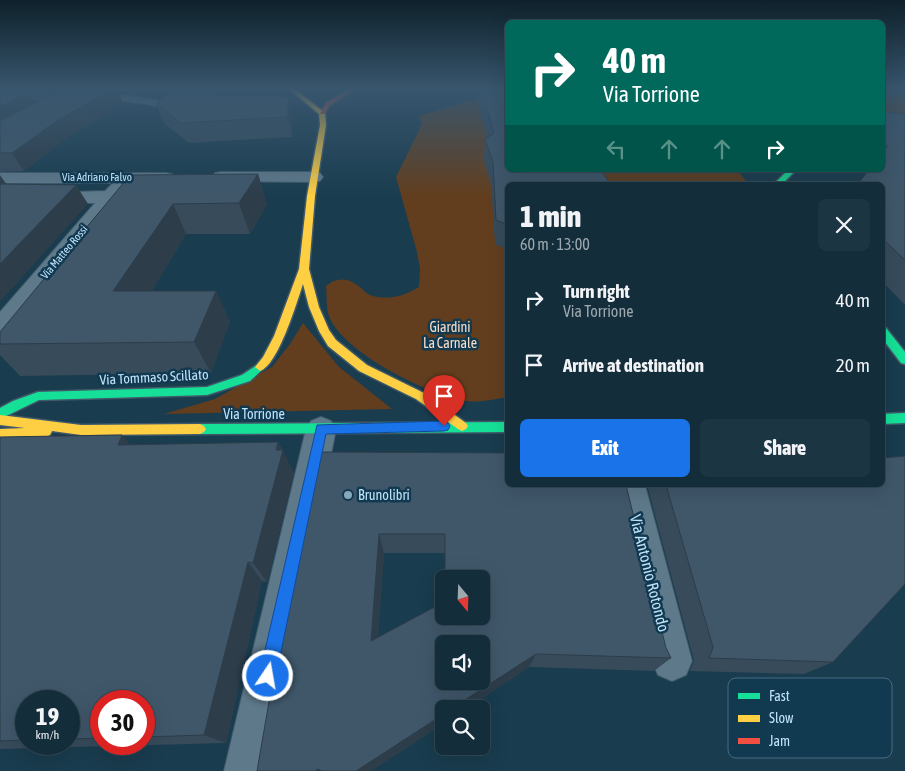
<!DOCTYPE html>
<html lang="en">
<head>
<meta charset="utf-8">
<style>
  :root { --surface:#132d3a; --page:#1c3542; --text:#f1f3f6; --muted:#9da8af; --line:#324954; --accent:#1a73e8 }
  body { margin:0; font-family:"Asap Condensed",sans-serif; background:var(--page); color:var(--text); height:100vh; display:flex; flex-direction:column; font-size:19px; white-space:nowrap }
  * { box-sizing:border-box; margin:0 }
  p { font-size:16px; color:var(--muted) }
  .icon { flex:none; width:28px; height:28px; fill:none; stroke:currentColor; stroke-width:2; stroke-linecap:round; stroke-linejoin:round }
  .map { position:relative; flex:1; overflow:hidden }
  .drawer { position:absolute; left:505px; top:182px; width:380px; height:305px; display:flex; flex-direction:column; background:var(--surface); border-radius:8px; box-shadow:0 5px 20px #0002,0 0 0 1px var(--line) }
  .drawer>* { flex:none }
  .guide { position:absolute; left:505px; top:20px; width:380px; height:152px; border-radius:8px; box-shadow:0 5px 20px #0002,0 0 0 1px var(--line); background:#00695c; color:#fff; overflow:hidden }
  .needle { width:32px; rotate:161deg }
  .fabs { position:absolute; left:435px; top:570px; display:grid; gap:10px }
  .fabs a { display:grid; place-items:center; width:55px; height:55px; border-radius:8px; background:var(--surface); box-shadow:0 5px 20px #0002,0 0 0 1px var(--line); font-size:25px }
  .speed { position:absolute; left:15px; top:690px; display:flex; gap:10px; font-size:25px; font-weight:700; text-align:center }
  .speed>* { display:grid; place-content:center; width:65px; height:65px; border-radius:50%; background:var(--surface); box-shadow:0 5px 20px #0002,0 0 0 1px var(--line); line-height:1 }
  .speed small { font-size:12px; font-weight:400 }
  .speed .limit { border:8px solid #d22; background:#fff; color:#111 }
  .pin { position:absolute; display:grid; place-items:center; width:42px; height:42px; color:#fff; margin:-51px -21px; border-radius:50% 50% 50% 0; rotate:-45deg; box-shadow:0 0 5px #0007 }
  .pin .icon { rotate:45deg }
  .me { position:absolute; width:55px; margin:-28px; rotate:12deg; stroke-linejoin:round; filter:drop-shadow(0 0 4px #0008) }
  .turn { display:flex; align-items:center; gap:18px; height:105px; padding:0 15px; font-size:22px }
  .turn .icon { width:65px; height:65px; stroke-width:2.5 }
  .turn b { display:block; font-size:35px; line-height:42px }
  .lanes { display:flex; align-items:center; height:48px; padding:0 15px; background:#0003; justify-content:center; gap:25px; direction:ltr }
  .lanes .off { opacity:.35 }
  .round { display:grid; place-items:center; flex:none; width:52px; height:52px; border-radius:8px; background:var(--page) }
  .summary { display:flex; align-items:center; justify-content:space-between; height:85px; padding:0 15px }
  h1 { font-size:30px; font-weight:800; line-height:38px }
  .cta { display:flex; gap:10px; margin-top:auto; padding:10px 15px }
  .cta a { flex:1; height:58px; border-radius:8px; background:var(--accent); color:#fff; font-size:20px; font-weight:800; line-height:58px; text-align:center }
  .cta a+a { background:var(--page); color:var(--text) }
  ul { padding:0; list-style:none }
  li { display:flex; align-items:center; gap:15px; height:65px; padding:0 15px }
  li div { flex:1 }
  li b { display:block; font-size:19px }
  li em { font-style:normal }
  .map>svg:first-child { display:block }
</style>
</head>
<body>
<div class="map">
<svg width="905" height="771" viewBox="0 0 905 771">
  <rect width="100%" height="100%" fill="#193c4e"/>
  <path fill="#623e1e" d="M882,89h23v25l-22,-2z
    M486,95l22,75h229l12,15h-241l-1,212c-12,2 -29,6 -41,4 -37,-6 -123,-48 -137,-85 -3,-8 -2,-21 -3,-30 11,-10 24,-8 35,2 3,3 6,6 9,7 17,6 35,1 49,-8l1,-18 -3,-17 -21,-75 26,-53 -3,-8z
    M303,323l36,44 53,42 -228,5 51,-15 57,-32 18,-23z"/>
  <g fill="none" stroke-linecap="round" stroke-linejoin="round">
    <g stroke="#3f5969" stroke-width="2">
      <path id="lane" d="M95,91l62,9 5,3 -5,3 -66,-10v-4z"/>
    </g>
    <g stroke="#3f5969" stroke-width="2">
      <path id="street" d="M221,172h93l6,1 3,4 -3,4 -6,1 -99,-1 -3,-4 3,-4z
        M0,173h166l6,1 3,4 -3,4 -6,1h-45l6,5 -2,3 29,2 2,4 -2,4 -38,2 -107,131 -9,2v-24l95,-109h-50l-7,-2 -2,-4 2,-4 67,-2 7,-7 3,-1h-115z
        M321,417l10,4 5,8 -66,342h-46l82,-342 5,-8z
        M613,485h32l47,176 -6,14 -14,6 -14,-6 -6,-14z"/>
    </g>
    <g stroke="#3f5969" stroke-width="3">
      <path id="fast" d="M788,170h8l-15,15h-8z
        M882,327l4,1 19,24v12l-4,-1 -19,-25z
        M260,363l5,4 -15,14 -43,14 -168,5 -39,19v-11l13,-7 25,-9 169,-5 35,-12z
        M905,413v10l-23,1v-10z
        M508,422v10l-308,2 -4,-2 -2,-3 2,-3 4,-2z"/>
    </g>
    <g stroke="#3f5969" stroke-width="3">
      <path id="slow" d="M289,89h6l30,24 1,12 -11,71 -6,73 10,38 10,23 7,10 31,25 57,28 42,30 2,3 -2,3 -4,2 -4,-2 -42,-30 -57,-28 -31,-25 -9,-15 -10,-24 -6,-23c-6,18 -25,82 -43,87l-5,-4 8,-10 11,-21 25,-67 8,-73 13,-71 -1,-11z
        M0,415l81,10 119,-1 4,2 2,3 -2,3 -4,2 -119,1 -29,-4 -2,4 -4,2 -46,2v-10l25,-1 -25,-3z"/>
    </g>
    <g stroke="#3f5969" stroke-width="3">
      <path id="jam" d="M350,89h7l-27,16 -6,9h-4l6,-11z"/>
    </g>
    <use href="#lane" fill="#5e798a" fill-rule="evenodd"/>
    <use href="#street" fill="#5e798a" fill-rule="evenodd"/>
    <use href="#fast" fill="#16e098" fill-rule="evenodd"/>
    <use href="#slow" fill="#ffcf43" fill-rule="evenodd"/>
    <use href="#jam" fill="#f24e42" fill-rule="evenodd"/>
  </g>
  <path fill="#374b5b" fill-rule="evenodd" d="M0,89h145l-9,6 -17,-2 4,10 -61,38 -38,30 -24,1zM27,99l12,2 -8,5z
    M173,89h75l-7,7 47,1 4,20v20l-103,6 -25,-20 -8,-19z
    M474,89h34v161l-13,-6 -4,-59 -7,-24 1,-22 2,-2z
    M882,112l23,2v190h-1l-22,-23z
    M258,174l9,30 -17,30h-64l-34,57h64l14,31 -19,51 -191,3 -20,-21v-23l130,-157z
    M122,435l8,10 148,-3 16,31 -27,109 -5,-1 -36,162 -226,6v-312zM26,701h43v43h-43zM101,701h43v43h-43z
    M322,452l344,196 5,10 -17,13 -125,-4 -63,42h-22v14l-73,48zM384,553h61l36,63 -103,21z
    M647,485h235l-49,177 -29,12 -114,-3 4,-10z"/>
  <path fill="#2d3d4a" d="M44,89h33l-25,14z
    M111,89h6l6,14 -61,38 -38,30 -12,-18 40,-29z
    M134,89h11l-9,6z
    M222,89h26l-26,25 -6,-19z
    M24,95l10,17 -34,18v-23z
    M288,97l4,20v20l-4,-20z
    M258,174l9,30 -17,30 -11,-31z
    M0,175l7,10 -7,5z
    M76,185l12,19 -88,98v-38z
    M173,204l13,30 -53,89 -20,-32z
    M216,291l14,31 -19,51 -17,-31z
    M122,435l20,24 -24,-14z
    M278,442l4,10 1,-2 11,23 -27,109 -14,-19z
    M379,534l5,19 -7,101 -6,-13z
    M248,562l14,19 -36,162 -22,-8z
    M536,654l-7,13 -63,42h-15z
    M444,714v9l-73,48h-15z"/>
  <path fill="#40576a" stroke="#2d3d4a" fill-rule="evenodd" d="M62,89h49l-59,35 -40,29h-12v-32z
    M173,89h49l-6,6 72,2v20l-107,6 -25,-19z
    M481,89h27v81h93l10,15h-103v40l-12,-5 -3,-58 -8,-23 9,-6z
    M0,91l24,4 -24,12z
    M882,112l23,2v146l-23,-22v-53h-25l12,-15h13v-17l6,-7 -6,-2z
    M258,174l-19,29 -66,1 -60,87h103l-22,51 -194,2v-12l130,-157z
    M1,184l75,1 -76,79v-79z
    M122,435l-4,10 160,-3 -2,8h7l-30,113 -5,-1 -44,173 -60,2v-36h-43v37l-32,1v-38h-43v39l-26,1v-304z
    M322,452l186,1v32h118l40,163 5,10 -135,-4 -85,55h-7v5l-88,57h-34l-5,-2 -1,2h-59l12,-69zM379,534h66v45h36v37h-37v-14l-73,39zM444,644h37v37h-37z
    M905,456v128l-72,78 -124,-4 4,-11 -47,-162h216v-27z"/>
  <linearGradient id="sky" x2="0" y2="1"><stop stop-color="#0e212b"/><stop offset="0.45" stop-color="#38566e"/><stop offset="1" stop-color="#38566e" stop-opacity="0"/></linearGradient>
  <rect width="905" height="197" fill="url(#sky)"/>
  <path fill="#1a73e8" stroke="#114b97" d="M444,421l4,2 2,3 -2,4 -4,1 -118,3 -50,242 -2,6 -6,3 -6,-3 -3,-6 58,-251z"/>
  <circle fill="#86a9be" stroke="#113950" stroke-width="2" cx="348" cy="495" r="5"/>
  <g text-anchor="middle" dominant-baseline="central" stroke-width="5" stroke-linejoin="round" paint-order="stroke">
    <g font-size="11" fill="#c0e3fb" stroke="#113950">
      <text x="97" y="177">Via Adriano Falvo</text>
      <text transform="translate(64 252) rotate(-50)">Via Matteo Rossi</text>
    </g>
    <g font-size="14" fill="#f8ddca" stroke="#113950">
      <text x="450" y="327">Giardini<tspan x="450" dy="16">La Carnale</tspan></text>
    </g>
    <g font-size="14" fill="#c0e3fb" stroke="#113950">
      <text transform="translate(154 377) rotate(-3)">Via Tommaso Scillato</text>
      <text x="254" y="414">Via Torrione</text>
    </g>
    <g font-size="14" fill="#c0e3fb" stroke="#113950" text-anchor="start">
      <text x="358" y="495">Brunolibri</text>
    </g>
    <g font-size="16" fill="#c0e3fb" stroke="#113950">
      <text transform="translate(650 573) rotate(76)">Via Antonio Rotondo</text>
    </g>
  </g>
  <rect x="728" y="678" width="164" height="80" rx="8" fill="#113950" stroke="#466c83" stroke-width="1"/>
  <rect x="738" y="693" width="22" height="6" fill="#16e098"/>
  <rect x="738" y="715" width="22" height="7" fill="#ffcf43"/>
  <rect x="738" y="738" width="22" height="6" fill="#f24e42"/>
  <g font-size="14" fill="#c0e3fb">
    <text x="769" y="701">Fast</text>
    <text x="769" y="723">Slow</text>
    <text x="769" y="746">Jam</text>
  </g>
</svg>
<div class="fabs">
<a><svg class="needle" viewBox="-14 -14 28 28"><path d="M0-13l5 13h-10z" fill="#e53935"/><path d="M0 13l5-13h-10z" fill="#9da8af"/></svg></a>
<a><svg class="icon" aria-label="sound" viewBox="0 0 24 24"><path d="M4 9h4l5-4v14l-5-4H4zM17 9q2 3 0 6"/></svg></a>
<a><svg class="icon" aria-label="search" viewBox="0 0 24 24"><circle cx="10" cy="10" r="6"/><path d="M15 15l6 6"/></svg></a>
</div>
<div class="speed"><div>19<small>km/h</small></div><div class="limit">30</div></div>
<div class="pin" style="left:444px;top:426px;background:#d93025"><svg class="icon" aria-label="arrive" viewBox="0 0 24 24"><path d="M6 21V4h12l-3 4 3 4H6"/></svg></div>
<svg class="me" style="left:268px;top:676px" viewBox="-20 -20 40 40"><circle r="17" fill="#1a73e8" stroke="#fff" stroke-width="3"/><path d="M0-11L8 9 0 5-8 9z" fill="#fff"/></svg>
<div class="guide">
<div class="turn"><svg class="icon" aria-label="right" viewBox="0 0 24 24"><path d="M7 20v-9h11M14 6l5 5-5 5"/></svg><div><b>40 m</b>Via Torrione</div></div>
<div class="lanes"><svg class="icon off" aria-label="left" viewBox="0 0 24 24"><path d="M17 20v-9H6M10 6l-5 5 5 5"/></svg><svg class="icon off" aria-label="ahead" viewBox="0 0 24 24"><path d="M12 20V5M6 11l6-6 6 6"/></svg><svg class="icon off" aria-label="ahead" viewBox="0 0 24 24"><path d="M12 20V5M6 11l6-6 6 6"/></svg><svg class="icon" aria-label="right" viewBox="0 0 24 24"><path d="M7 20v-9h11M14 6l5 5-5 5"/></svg></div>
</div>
<section class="drawer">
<div class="summary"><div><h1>1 min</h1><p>60 m · 13:00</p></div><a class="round"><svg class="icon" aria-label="close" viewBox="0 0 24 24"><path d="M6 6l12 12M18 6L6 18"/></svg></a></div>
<ul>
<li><svg class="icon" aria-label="right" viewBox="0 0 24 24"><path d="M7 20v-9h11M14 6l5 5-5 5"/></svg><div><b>Turn right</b><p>Via Torrione</p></div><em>40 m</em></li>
<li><svg class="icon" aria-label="arrive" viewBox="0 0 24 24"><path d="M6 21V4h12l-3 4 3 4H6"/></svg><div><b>Arrive at destination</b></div><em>20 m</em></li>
</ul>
<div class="cta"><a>Exit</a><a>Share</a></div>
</section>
</div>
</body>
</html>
